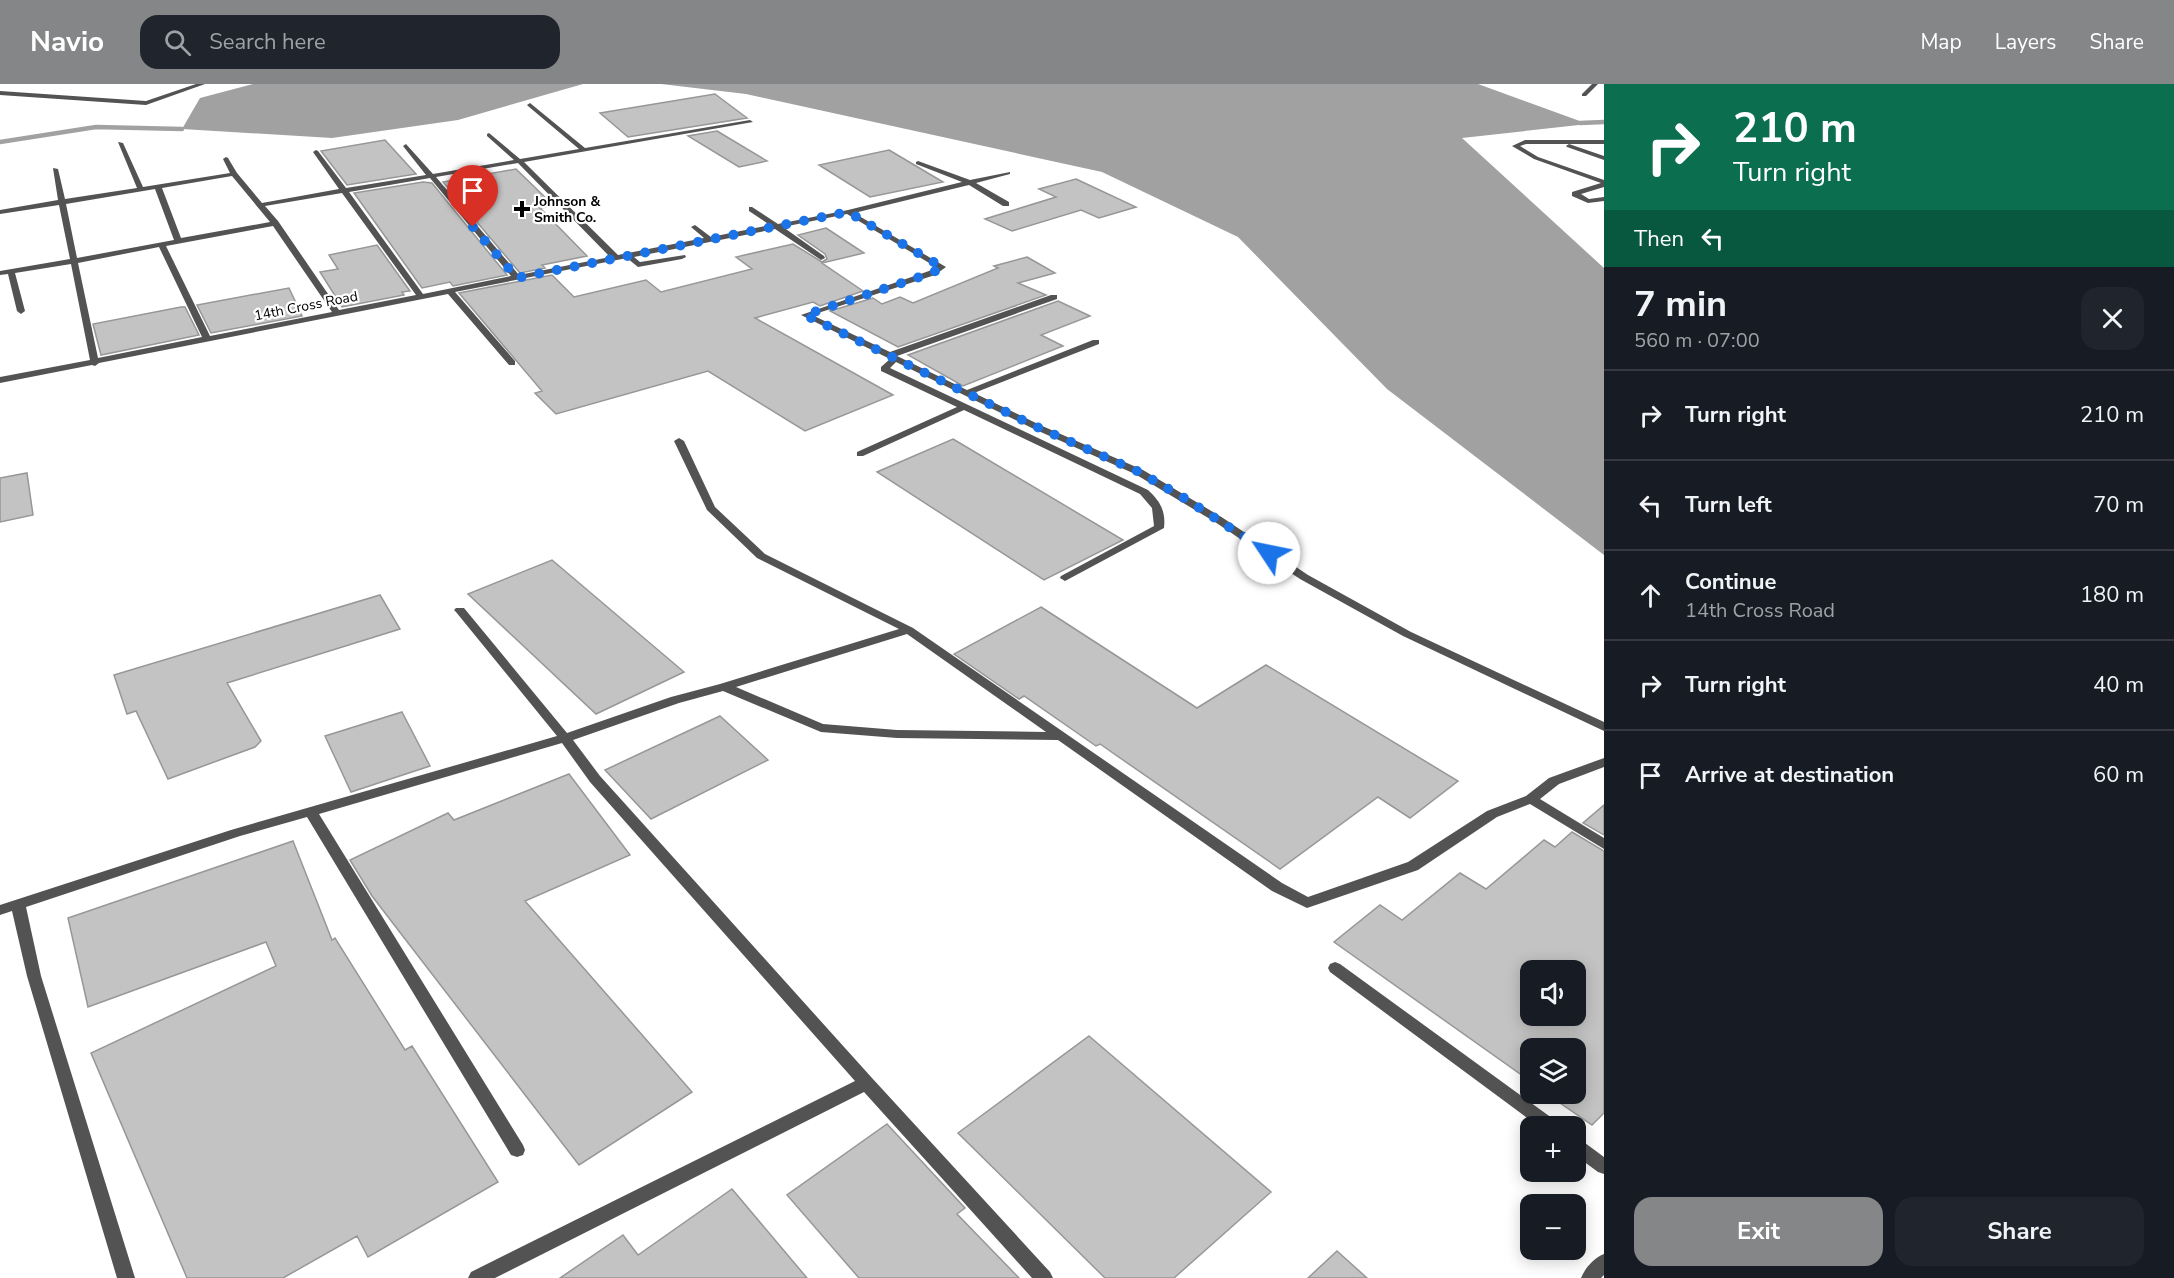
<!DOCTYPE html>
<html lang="en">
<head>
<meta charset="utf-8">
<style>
  :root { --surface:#171b24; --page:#20242c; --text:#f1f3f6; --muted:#9ea1a6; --line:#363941; --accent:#858687 }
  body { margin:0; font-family:"Nunito Sans",sans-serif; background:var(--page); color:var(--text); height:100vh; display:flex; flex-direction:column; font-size:22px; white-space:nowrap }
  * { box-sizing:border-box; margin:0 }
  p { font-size:20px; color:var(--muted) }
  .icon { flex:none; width:33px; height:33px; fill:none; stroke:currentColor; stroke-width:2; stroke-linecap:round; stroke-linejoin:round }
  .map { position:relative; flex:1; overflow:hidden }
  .panel { display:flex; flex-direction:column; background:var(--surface); width:570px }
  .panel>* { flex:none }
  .banner { background:#0b6e4f; color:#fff; overflow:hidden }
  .tools { position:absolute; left:1520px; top:876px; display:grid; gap:12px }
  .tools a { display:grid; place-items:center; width:66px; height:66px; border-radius:12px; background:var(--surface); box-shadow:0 3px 15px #0003; font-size:30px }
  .pin { position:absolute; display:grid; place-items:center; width:51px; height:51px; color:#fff; margin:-62px -26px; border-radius:50% 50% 50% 0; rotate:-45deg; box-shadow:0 0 6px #0007 }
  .pin .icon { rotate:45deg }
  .me { position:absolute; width:66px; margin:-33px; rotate:304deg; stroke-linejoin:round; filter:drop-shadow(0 0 4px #0008) }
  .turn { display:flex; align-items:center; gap:21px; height:126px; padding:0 30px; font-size:27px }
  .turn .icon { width:78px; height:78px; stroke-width:2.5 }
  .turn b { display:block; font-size:42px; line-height:51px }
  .then { display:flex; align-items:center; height:57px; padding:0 30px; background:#0003; gap:12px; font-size:22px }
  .round { display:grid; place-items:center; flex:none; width:63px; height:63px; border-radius:18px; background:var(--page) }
  .overview { display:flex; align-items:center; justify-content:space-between; height:102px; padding:0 30px }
  h1 { font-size:36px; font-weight:700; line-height:45px }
  .action { display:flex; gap:12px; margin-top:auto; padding:12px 30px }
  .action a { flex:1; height:69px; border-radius:18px; background:var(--accent); color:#fff; font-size:24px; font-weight:700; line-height:69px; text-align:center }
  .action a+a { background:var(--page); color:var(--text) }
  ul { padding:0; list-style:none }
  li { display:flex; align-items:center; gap:18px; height:90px; padding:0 30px; border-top:2px solid var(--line) }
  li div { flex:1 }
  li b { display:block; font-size:22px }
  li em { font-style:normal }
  header { display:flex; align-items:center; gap:36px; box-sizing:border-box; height:84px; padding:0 30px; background:var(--accent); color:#fff }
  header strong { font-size:28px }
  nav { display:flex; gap:33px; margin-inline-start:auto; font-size:21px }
  .search { width:420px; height:54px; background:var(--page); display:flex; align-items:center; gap:15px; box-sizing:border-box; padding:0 21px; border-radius:18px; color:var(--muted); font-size:22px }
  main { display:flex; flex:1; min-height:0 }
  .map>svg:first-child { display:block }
</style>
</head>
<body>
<header>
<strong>Navio</strong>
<div class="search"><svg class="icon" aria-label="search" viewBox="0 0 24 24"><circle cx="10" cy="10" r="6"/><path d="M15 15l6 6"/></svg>Search here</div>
<nav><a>Map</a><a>Layers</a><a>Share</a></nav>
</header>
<main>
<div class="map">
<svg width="1604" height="1194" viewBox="0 0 1604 1194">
  <rect width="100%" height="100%" fill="#fff"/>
  <path fill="#a1a1a1" d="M253,0h330l-125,36 -126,18 -150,-9 18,-31z
    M661,0h817l110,40 -126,14 142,130v287l-217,-166 -149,-152 -136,-65 -356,-78z"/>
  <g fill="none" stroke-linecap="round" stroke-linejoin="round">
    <path stroke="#a1a1a1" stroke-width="4.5" d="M1580,39l24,-1
      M0,58l96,-15 86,2"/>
  </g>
  <path fill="#c3c3c3" stroke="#979797" stroke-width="1.5" fill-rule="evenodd" d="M715,10l32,24 -119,19 -28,-24z
    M717,47l50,30 -28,6 -51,-31z
    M385,56l31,34 -69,11 -26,-34z
    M889,66l54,32 -73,15 -51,-32z
    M516,85l38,37 -14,2 47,48 -45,9 3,3 -25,5 -77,-91z
    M1076,95l60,28 -37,11 -18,-8 -69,21 -27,-12 71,-22 -17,-8z
    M423,98l9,1 75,92 -54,11 -3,-4 -28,6 -68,-95z
    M826,144l38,25 -42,10 41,28 -43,15 -7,-4 -58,16 138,77 -88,36 -97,-60 -152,43 -21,-21 7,-2 -83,-98 93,-18 22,22 72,-17 15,12 91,-23 -16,-12 57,-13 29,18 5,-3 -2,-5 -27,-19z
    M377,161l33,46 -8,1 2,3 -62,12 -22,-35 18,-3 -9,-14z
    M1027,173l28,16 -37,10 28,12 -148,52 -68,-36 43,-13 9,6 18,-7 13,6 85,-35 -4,-2z
    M289,204l13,28 -91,17 -14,-28z
    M1058,217l32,15 -49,19 22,11 -100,40 -55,-31z
    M181,223h4l14,28 -98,20 -8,-31z
    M953,355l170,101 -79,40 -167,-108z
    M27,389l6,42 -33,7v-44z
    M552,476l132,112 -88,42 -128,-120z
    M380,511l20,34 -173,54 34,58 -6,6 -87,32 -32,-68 -9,3 -13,-39z
    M1041,523l156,101 69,-43 192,116 -48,37 -32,-21 -98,72 -180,-125 -4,2 -72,-50 -5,3 -65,-45z
    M402,628l28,54 -79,26 -26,-56z
    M720,632l48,44 -117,59 -46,-49z
    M569,690l61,81 -105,46 167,191 -113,73 -207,-269 -22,-36 98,-47 6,7z
    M1604,721v30l-21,-12z
    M1572,748l32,19v262l-12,12 -45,-31h28v-46h-45v33l-196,-139 46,-37 22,15 58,-47 26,16 58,-49 11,7zM1530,886h45v46h-45z
    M293,757l39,99 3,-2 70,112 7,-4 86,136 -130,75 -11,-21 -74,42h-96l-96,-225 185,-87 -10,-24 -178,65 -20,-89z
    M1089,952l182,156 -97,86h-69l-147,-145z
    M887,1040l78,84 -8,6 62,64h-160l-72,-83z
    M732,1105l75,89h-247l63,-43 15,20z
    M1337,1167l30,27h-59z"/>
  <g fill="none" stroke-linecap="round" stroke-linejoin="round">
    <path fill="#535353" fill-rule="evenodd" d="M196,0h9l-59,21 -146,-10v-4l146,10z
      M1592,0h6l-12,12h-4v-2z
      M530,19l55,45 165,-28 3,2 -229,40 94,93 86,-17 -13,-11 4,-2 16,12 59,-12 -21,-14v-4h3l26,17 70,-14 114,-28 -46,-18v-2l2,-1 52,19 40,-8v2l-34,9 33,19v4h-6l-34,-21 -115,28 92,54 -11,8 -123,40 78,37 161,-57h6v4l-160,57 70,34 126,-50h6v4l-125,49 66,32 103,45 80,48 85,57 103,57 193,90v9l-201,-95 -103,-57 -85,-57 -80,-48 -101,-45 -138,-67 -6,6 258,122c12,11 18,21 16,38l-99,53 -5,-3 1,-2 93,-50 -2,-18 -12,-14 -176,-84 -101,46h-6v-4l100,-45 -76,-36v-4l9,-8 -89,-44 128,-44 7,-4 -89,-53 -64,13 41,29 1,2 -4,2 -46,-31 -141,28 6,5 45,-7 1,2 -4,2 -44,8 -11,-9 -172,34 60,69v4h-6l-61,-71 -349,69 -4,3 -3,-1 -92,18v-6l90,-17 -19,-96 -56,9 10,38 -4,3 -4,-3 -9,-37 -8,1v-4l70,-12 -11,-54 -59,9v-4l58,-10 -5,-32 5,1 7,30 72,-11 -19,-46 5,1 20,44 87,-14 -7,-14 3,-2 2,1 9,15 25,30 77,-14 -26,-37 3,-2 2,1 28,37 80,-13 -23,-29 3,-2 27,30 81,-14 -27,-24v-2l2,-1 31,26 59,-10 -51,-43 -1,-1zM518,79l92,94 -91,18 -83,-98zM232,92l38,46 -89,16 -19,-50zM430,94l81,98 -88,18 -74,-102zM155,105l19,51 -97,18 -11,-54zM342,109l74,102 -77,15 -61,-89 -13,-15zM273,142l59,86 -122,24 -44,-90zM159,163l43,90 -104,21 -20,-95z
      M1525,56h79v4h-35l35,12v4l-37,-13 -1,-1 3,-2h-43l-6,2 18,11 66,23v7l-23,7 8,5 15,-2v4l-16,2 -16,-7v-4l29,-9 -67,-24 -22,-13z
      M679,354l5,3 31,66 50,47 148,74 369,255 26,14 100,-35 79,-51 39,-15 23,-18 55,-20v9l-45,17 -19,15 64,39v11l-74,-45 -33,13 -79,53 -111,38 -35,-17 -214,-151 -161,-2 -76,-6 -98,-41 -44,12 -106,37 27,36 272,302 178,194 3,6h-21l-168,-186 -369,186h-27l3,-6 384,-191 -265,-299 -28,-39 -243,71 204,331 2,5 -2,5 -6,2 -6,-2 -204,-338 -67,19 -214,71 15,69 94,302h-18l-90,-302 -15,-65 -12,4v-10l231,-75 326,-94 -101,-124 -2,-2 2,-2h8l103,125 104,-36 49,-13 179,-55 -142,-71 -50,-48 -33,-69zM907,550l139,98 -149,-2 -74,-6 -87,-37z
      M1335,878l5,2 216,157 2,5h-20l-208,-154 -2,-4 2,-4z
      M1575,1054l6,2 23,17v17l-6,-2 -23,-17z
      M1604,1170v21l-3,3h-20c4,-10 13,-20 23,-24z"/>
  </g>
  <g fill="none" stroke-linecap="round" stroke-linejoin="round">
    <path stroke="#1a73e8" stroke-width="10" stroke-dasharray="0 18" d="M473,143l44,51 331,-66 94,55 -10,6 -127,42 232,112 102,45 45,26 85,55"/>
  </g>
  <path fill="#000" stroke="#fff" stroke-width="2" d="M519 116h6v6h6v6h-6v6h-6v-6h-6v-6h6z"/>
  <g text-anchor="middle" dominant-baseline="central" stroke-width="4.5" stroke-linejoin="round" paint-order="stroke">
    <g font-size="14" font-weight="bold" fill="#000" stroke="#fff" text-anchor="start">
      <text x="534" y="117">Johnson &amp;<tspan x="534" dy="16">Smith Co.</tspan></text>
    </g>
    <g font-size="14" fill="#000" stroke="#fff">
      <text transform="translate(306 222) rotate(-11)">14th Cross Road</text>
    </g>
  </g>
</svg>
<div class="tools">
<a><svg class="icon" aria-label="sound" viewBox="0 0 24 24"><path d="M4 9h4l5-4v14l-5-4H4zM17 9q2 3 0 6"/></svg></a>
<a><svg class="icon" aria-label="layers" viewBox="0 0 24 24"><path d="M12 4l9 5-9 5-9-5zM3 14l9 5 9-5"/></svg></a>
<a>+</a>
<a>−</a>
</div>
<div class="pin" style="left:473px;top:143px;background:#d93025"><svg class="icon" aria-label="arrive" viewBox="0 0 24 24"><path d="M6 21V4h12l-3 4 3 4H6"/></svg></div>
<svg class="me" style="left:1269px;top:469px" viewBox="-20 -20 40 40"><circle r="19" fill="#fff"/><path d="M0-13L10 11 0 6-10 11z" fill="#1a73e8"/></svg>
</div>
<section class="panel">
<div class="banner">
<div class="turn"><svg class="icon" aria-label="right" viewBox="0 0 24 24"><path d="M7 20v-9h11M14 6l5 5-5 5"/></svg><div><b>210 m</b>Turn right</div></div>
<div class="then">Then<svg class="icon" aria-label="left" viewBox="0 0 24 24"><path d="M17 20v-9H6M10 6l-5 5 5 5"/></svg></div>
</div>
<div class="overview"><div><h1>7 min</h1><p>560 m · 07:00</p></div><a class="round"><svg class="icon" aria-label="close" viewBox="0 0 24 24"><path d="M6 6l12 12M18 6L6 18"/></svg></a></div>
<ul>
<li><svg class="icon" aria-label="right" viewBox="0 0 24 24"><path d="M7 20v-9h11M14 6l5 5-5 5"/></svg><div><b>Turn right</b></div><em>210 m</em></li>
<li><svg class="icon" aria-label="left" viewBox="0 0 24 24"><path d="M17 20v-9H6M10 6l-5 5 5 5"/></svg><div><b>Turn left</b></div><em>70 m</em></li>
<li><svg class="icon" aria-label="ahead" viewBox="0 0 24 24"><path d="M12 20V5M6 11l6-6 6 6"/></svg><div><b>Continue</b><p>14th Cross Road</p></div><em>180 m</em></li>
<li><svg class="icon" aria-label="right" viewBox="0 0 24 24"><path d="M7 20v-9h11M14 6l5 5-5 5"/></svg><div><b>Turn right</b></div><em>40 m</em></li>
<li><svg class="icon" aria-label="arrive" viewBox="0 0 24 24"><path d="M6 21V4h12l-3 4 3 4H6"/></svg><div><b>Arrive at destination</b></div><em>60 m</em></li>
</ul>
<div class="action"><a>Exit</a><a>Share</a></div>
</section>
</main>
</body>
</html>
